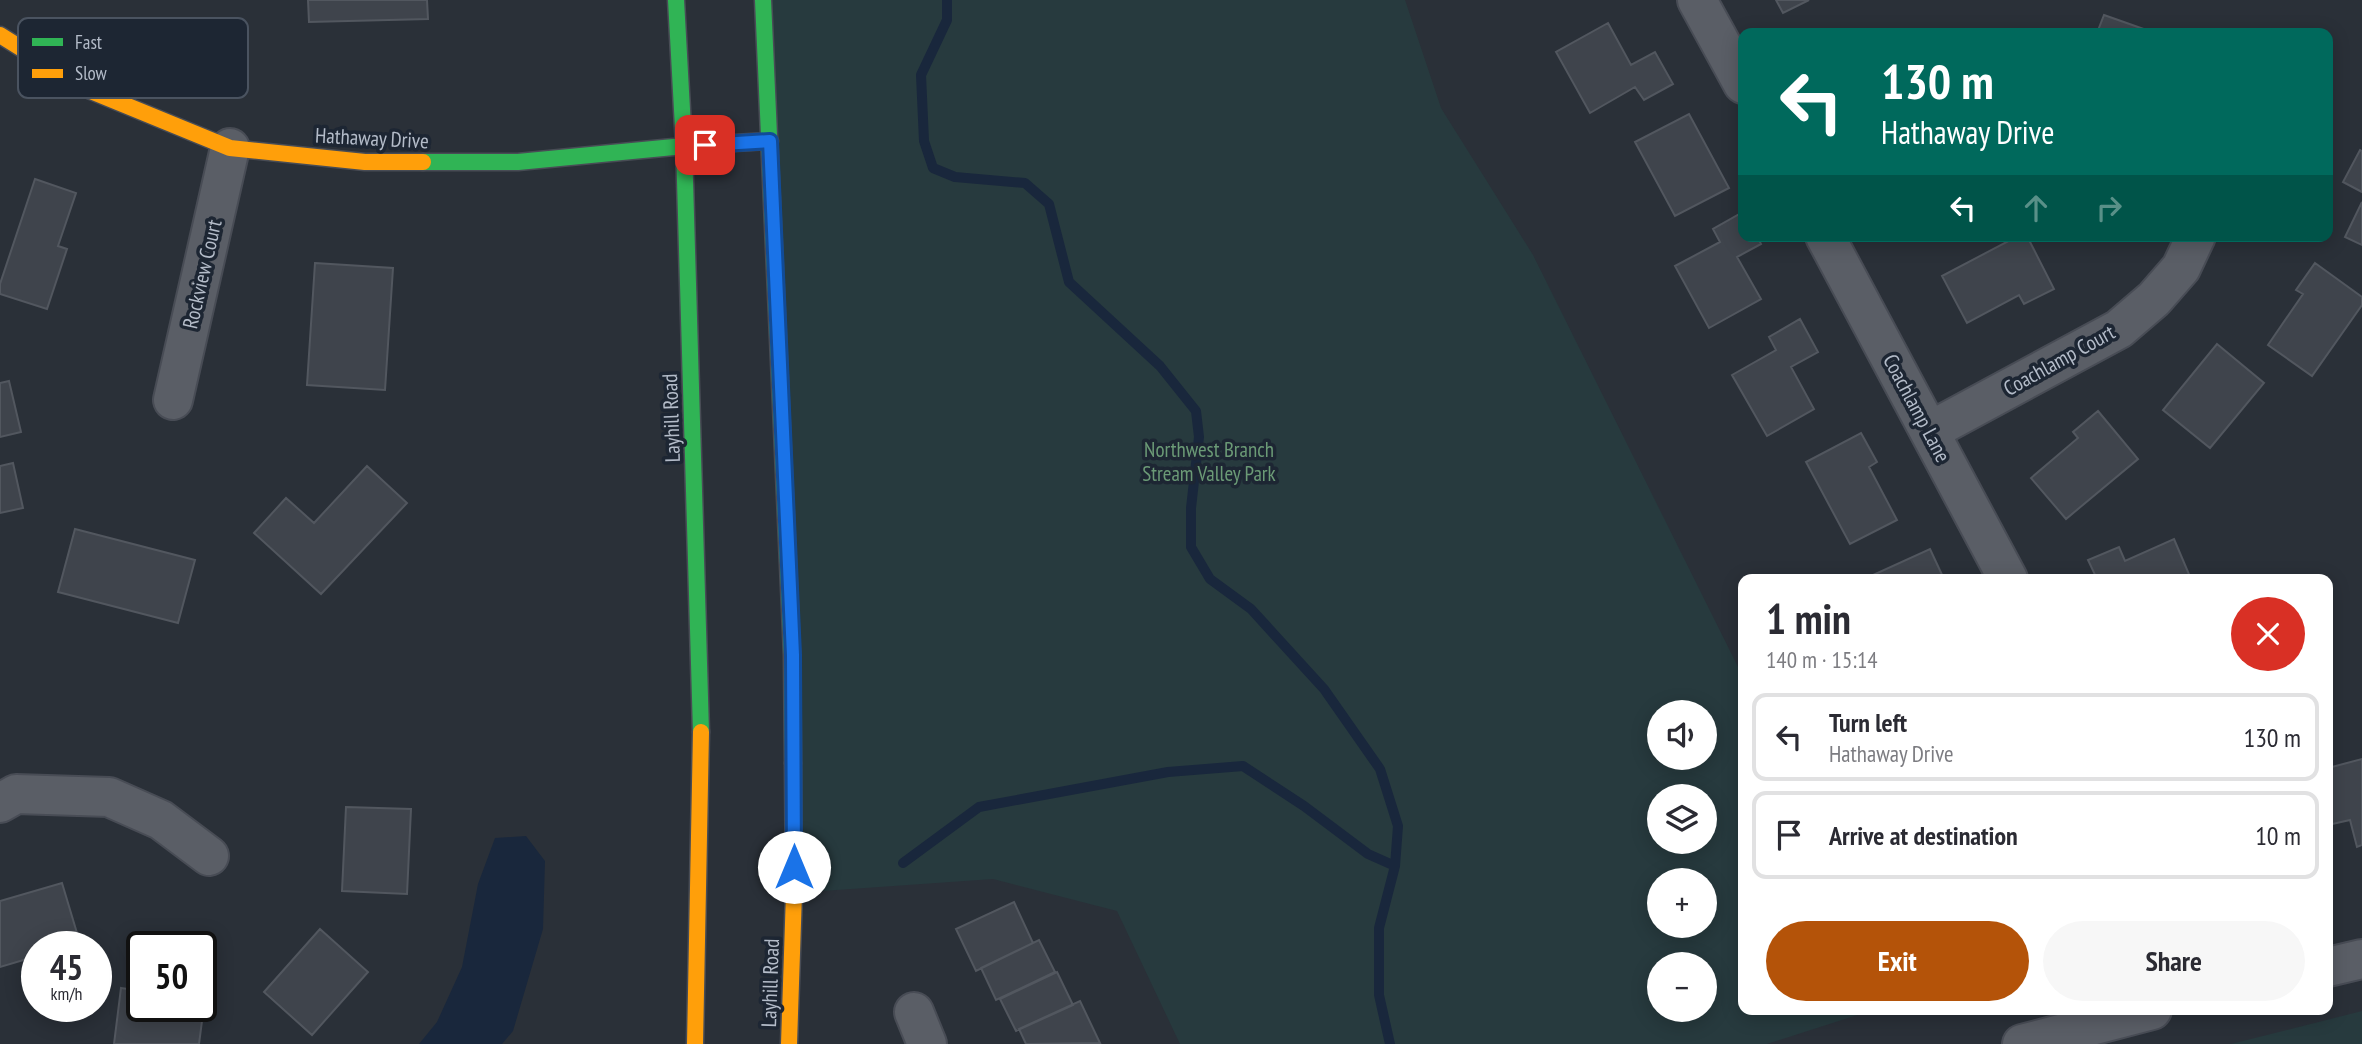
<!DOCTYPE html>
<html lang="en">
<head>
<meta charset="utf-8">
<style>
  :root { --surface:#fff; --page:#f7f7f7; --text:#2b2b33; --muted:#7c7c81; --line:#e1e1e2; --accent:#b45309 }
  body { margin:0; font-family:"PT Sans Narrow",sans-serif; background:var(--page); color:var(--text); height:100vh; display:flex; flex-direction:column; font-size:26px; white-space:nowrap }
  * { box-sizing:border-box; margin:0 }
  p { font-size:23px; color:var(--muted) }
  .icon { flex:none; width:38px; height:38px; fill:none; stroke:currentColor; stroke-width:2; stroke-linecap:round; stroke-linejoin:round }
  .map { position:relative; flex:1; overflow:hidden }
  .side { position:absolute; left:1738px; top:574px; width:595px; height:441px; display:flex; flex-direction:column; background:var(--surface); border-radius:14px; box-shadow:0 4px 18px #0003 }
  .side>* { flex:none }
  .top-card { position:absolute; left:1738px; top:28px; width:595px; height:214px; border-radius:14px; box-shadow:0 4px 18px #0003; background:#00695c; color:#fff; overflow:hidden }
  .tools { position:absolute; left:1647px; top:700px; display:grid; gap:14px }
  .tools a { display:grid; place-items:center; width:70px; height:70px; border-radius:50%; background:var(--surface); box-shadow:0 4px 18px #0003; font-size:35px }
  .speed { position:absolute; left:21px; top:931px; display:flex; gap:14px; font-size:35px; font-weight:700; text-align:center }
  .speed>* { display:grid; place-content:center; width:91px; height:91px; border-radius:50%; background:var(--surface); box-shadow:0 4px 18px #0003; line-height:1 }
  .speed small { font-size:18px; font-weight:400 }
  .speed .limit { border:4px solid #111; border-radius:10px; background:#fff; color:#111 }
  .pin { position:absolute; display:grid; place-items:center; width:60px; height:60px; color:#fff; margin:-30px; border-radius:14px; box-shadow:0 4px 10px #0006 }
  .me { position:absolute; width:77px; margin:-38px; rotate:0deg; stroke-linejoin:round; filter:drop-shadow(0 0 5px #0008) }
  .turn { display:flex; align-items:center; gap:24px; height:147px; padding:0 28px; font-size:32px }
  .turn .icon { width:91px; height:91px; stroke-width:2.5 }
  .turn b { display:block; font-size:49px; line-height:60px }
  .lanes { display:flex; align-items:center; height:66px; padding:0 28px; background:#0003; justify-content:center; gap:35px; direction:ltr }
  .lanes .off { opacity:.35 }
  .round { display:grid; place-items:center; flex:none; width:74px; height:74px; border-radius:37px; background:var(--page) }
  .summary { display:flex; align-items:center; justify-content:space-between; height:119px; padding:0 28px }
  h1 { font-size:42px; font-weight:700; line-height:52px }
  .action { display:flex; gap:14px; margin-top:auto; padding:14px 28px }
  .action a { flex:1; height:80px; border-radius:42px; background:var(--accent); color:#fff; font-size:28px; font-weight:700; line-height:80px; text-align:center }
  .action a+a { background:var(--page); color:var(--text) }
  ul { padding:0; list-style:none }
  li { display:flex; align-items:center; gap:21px; height:88px; margin:0 14px 10px; padding:0 14px; border:4px solid var(--line); border-radius:14px }
  li div { flex:1 }
  li b { display:block; font-size:26px }
  li em { font-style:normal }
  .map>svg:first-child { display:block }
</style>
</head>
<body>
<div class="map">
<svg width="2362" height="1044" viewBox="0 0 2362 1044">
  <rect width="100%" height="100%" fill="#2a3038"/>
  <path fill="#273a3e" fill-rule="evenodd" d="M763,0h642l36,108 92,147 210,422v333h130l-106,34h-587l-63,-133 -124,-32 -199,14zM1659,712h45v46h-45zM1659,796h45v46h-45zM1659,880h45v46h-45zM1659,964h45v46h-45z
    M2362,1011v33h-131z"/>
  <path fill="#19273c" d="M526,836l19,25 -2,68 -30,102 -11,13h-83l18,-22 25,-55 16,-83 17,-46z"/>
  <g fill="none" stroke-linecap="round" stroke-linejoin="round">
    <path stroke="#19273c" stroke-width="10" d="M947,0v20l-26,55 3,66 9,27 22,9 70,6 24,21 20,78 91,84 36,45 3,26 -8,71v39l19,32 41,30 73,80 56,80 18,57 -3,40 -16,62v67l11,49
      M903,863l76,-56 189,-35 75,-6 61,40 64,48 27,12"/>
  </g>
  <path fill="#3f444c" stroke="#52575f" stroke-width="2" d="M308,0h119l1,19 -119,3z
    M1776,0h33l-26,13z
    M2104,15l51,18h-58z
    M1608,23l23,42 24,-13 18,32 -29,16 -9,-13 -45,26 -34,-61z
    M1689,114l40,74 -54,28 -40,-74z
    M2360,150l2,1v41l-19,-10z
    M35,179l41,14 -18,53 9,3 -20,60 -47,-15v-10z
    M2362,202v43l-17,-8z
    M1743,212v24h14l4,8 -24,13 24,42 -52,29 -34,-62 45,-24 -7,-13z
    M2018,236h9l27,53 -30,15 -5,-9 -52,28 -25,-47z
    M315,263l78,5 -8,122 -78,-5z
    M2315,263l47,34v8l-50,71 -44,-31 35,-51 -7,-4z
    M1800,319l18,33 -27,15 23,42 -47,27 -35,-61 44,-25 -7,-13z
    M2217,344l47,39 -54,65 -47,-38z
    M9,381l12,51 -21,5v-54z
    M2098,411l40,48 -72,60 -35,-41 47,-40 -5,-6z
    M1861,433l16,29 -8,5 28,53 -47,24 -44,-82z
    M13,463l10,45 -23,5v-47z
    M367,466l40,37 -86,91 -67,-61 32,-35 28,25z
    M75,529l120,31 -17,63 -120,-31z
    M2174,539l17,40h-94l-9,-19 31,-13 6,14z
    M1930,549l14,30h-69l-2,-4z
    M2362,759v86l-5,2 -7,-27 -22,5v-57z
    M346,807l65,2 -4,85 -65,-3z
    M62,883l18,60 -13,4h-30v9l-37,11v-66z
    M1014,902l19,41 -57,28 -20,-42z
    M320,929l48,43 -56,63 -48,-43z
    M1039,940l16,32 -59,28 -15,-32z
    M1057,972l16,33 -57,26 -16,-32z
    M121,988l21,3v15h59v-8h4l-6,46h-85z
    M1080,1001l20,42 -74,1 -7,-15z"/>
  <g fill="none" stroke-linecap="round" stroke-linejoin="round">
    <g stroke="#484c55" stroke-width="42">
      <path id="street" d="M1697,0l46,84
        M1825,236l183,343
        M173,400l57,-252
        M1930,431l189,-102 35,-30 27,-31 15,-32
        M0,803l16,-9 93,3 52,23 48,36
        M2328,967l34,-8
        M914,1012l13,32
        M2022,1044l130,-34"/>
    </g>
    <g stroke="#484c55" stroke-width="19">
      <path id="fast" d="M676,0l8,146 17,586
        M763,0l29,655 1,108
        M423,162h95l166,-16 86,-5"/>
    </g>
    <g stroke="#484c55" stroke-width="19">
      <path id="slow" d="M0,35l86,54 144,59 135,14h58
        M695,1044l6,-312
        M789,1044l5,-151 -1,-130"/>
    </g>
    <use href="#street" stroke="#5a5e66" stroke-width="38"/>
    <use href="#fast" stroke="#30b455" stroke-width="16"/>
    <use href="#slow" stroke="#ff9f0a" stroke-width="16"/>
  </g>
  <g fill="none" stroke-linecap="round" stroke-linejoin="round">
    <g stroke="#114b97" stroke-width="18">
      <path id="route" d="M705,145l65,-4 23,514 1,212"/>
    </g>
    <use href="#route" stroke="#1a73e8" stroke-width="12"/>
  </g>
  <g text-anchor="middle" dominant-baseline="central" stroke-width="7" stroke-linejoin="round" paint-order="stroke">
    <g font-size="21" fill="#b4bcc9" stroke="#1d2633">
      <text transform="translate(372 138) rotate(3)">Hathaway Drive</text>
      <text transform="translate(202 274) rotate(-77)">Rockview Court</text>
      <text transform="translate(2059 360) rotate(-29)">Coachlamp Court</text>
      <text transform="translate(1917 408) rotate(62)">Coachlamp Lane</text>
      <text transform="translate(671 418) rotate(-92)">Layhill Road</text>
      <text transform="translate(770 983) rotate(-88)">Layhill Road</text>
    </g>
    <g font-size="21" fill="#6b9a76" stroke="#1d2633">
      <text x="1209" y="449">Northwest Branch<tspan x="1209" dy="24">Stream Valley Park</tspan></text>
    </g>
  </g>
  <rect x="18" y="18" width="230" height="80" rx="10" fill="#1d2633" stroke="#4a5360" stroke-width="2"/>
  <rect x="32" y="38" width="31" height="8" fill="#30b455"/>
  <rect x="32" y="69" width="31" height="9" fill="#ff9f0a"/>
  <g font-size="19" fill="#b4bcc9">
    <text x="75" y="49">Fast</text>
    <text x="75" y="80">Slow</text>
  </g>
</svg>
<div class="tools">
<a><svg class="icon" aria-label="sound" viewBox="0 0 24 24"><path d="M4 9h4l5-4v14l-5-4H4zM17 9q2 3 0 6"/></svg></a>
<a><svg class="icon" aria-label="layers" viewBox="0 0 24 24"><path d="M12 4l9 5-9 5-9-5zM3 14l9 5 9-5"/></svg></a>
<a>+</a>
<a>−</a>
</div>
<div class="speed"><div>45<small>km/h</small></div><div class="limit">50</div></div>
<div class="pin" style="left:705px;top:145px;background:#d93025"><svg class="icon" aria-label="arrive" viewBox="0 0 24 24"><path d="M6 21V4h12l-3 4 3 4H6"/></svg></div>
<svg class="me" style="left:794px;top:867px" viewBox="-20 -20 40 40"><circle r="19" fill="#fff"/><path d="M0-13L10 11 0 6-10 11z" fill="#1a73e8"/></svg>
<div class="top-card">
<div class="turn"><svg class="icon" aria-label="left" viewBox="0 0 24 24"><path d="M17 20v-9H6M10 6l-5 5 5 5"/></svg><div><b>130 m</b>Hathaway Drive</div></div>
<div class="lanes"><svg class="icon" aria-label="left" viewBox="0 0 24 24"><path d="M17 20v-9H6M10 6l-5 5 5 5"/></svg><svg class="icon off" aria-label="ahead" viewBox="0 0 24 24"><path d="M12 20V5M6 11l6-6 6 6"/></svg><svg class="icon off" aria-label="right" viewBox="0 0 24 24"><path d="M7 20v-9h11M14 6l5 5-5 5"/></svg></div>
</div>
<section class="side">
<div class="summary"><div><h1>1 min</h1><p>140 m · 15:14</p></div><a class="round" style="background:#d93025;color:#fff"><svg class="icon" aria-label="close" viewBox="0 0 24 24"><path d="M6 6l12 12M18 6L6 18"/></svg></a></div>
<ul>
<li><svg class="icon" aria-label="left" viewBox="0 0 24 24"><path d="M17 20v-9H6M10 6l-5 5 5 5"/></svg><div><b>Turn left</b><p>Hathaway Drive</p></div><em>130 m</em></li>
<li><svg class="icon" aria-label="arrive" viewBox="0 0 24 24"><path d="M6 21V4h12l-3 4 3 4H6"/></svg><div><b>Arrive at destination</b></div><em>10 m</em></li>
</ul>
<div class="action"><a>Exit</a><a>Share</a></div>
</section>
</div>
</body>
</html>
